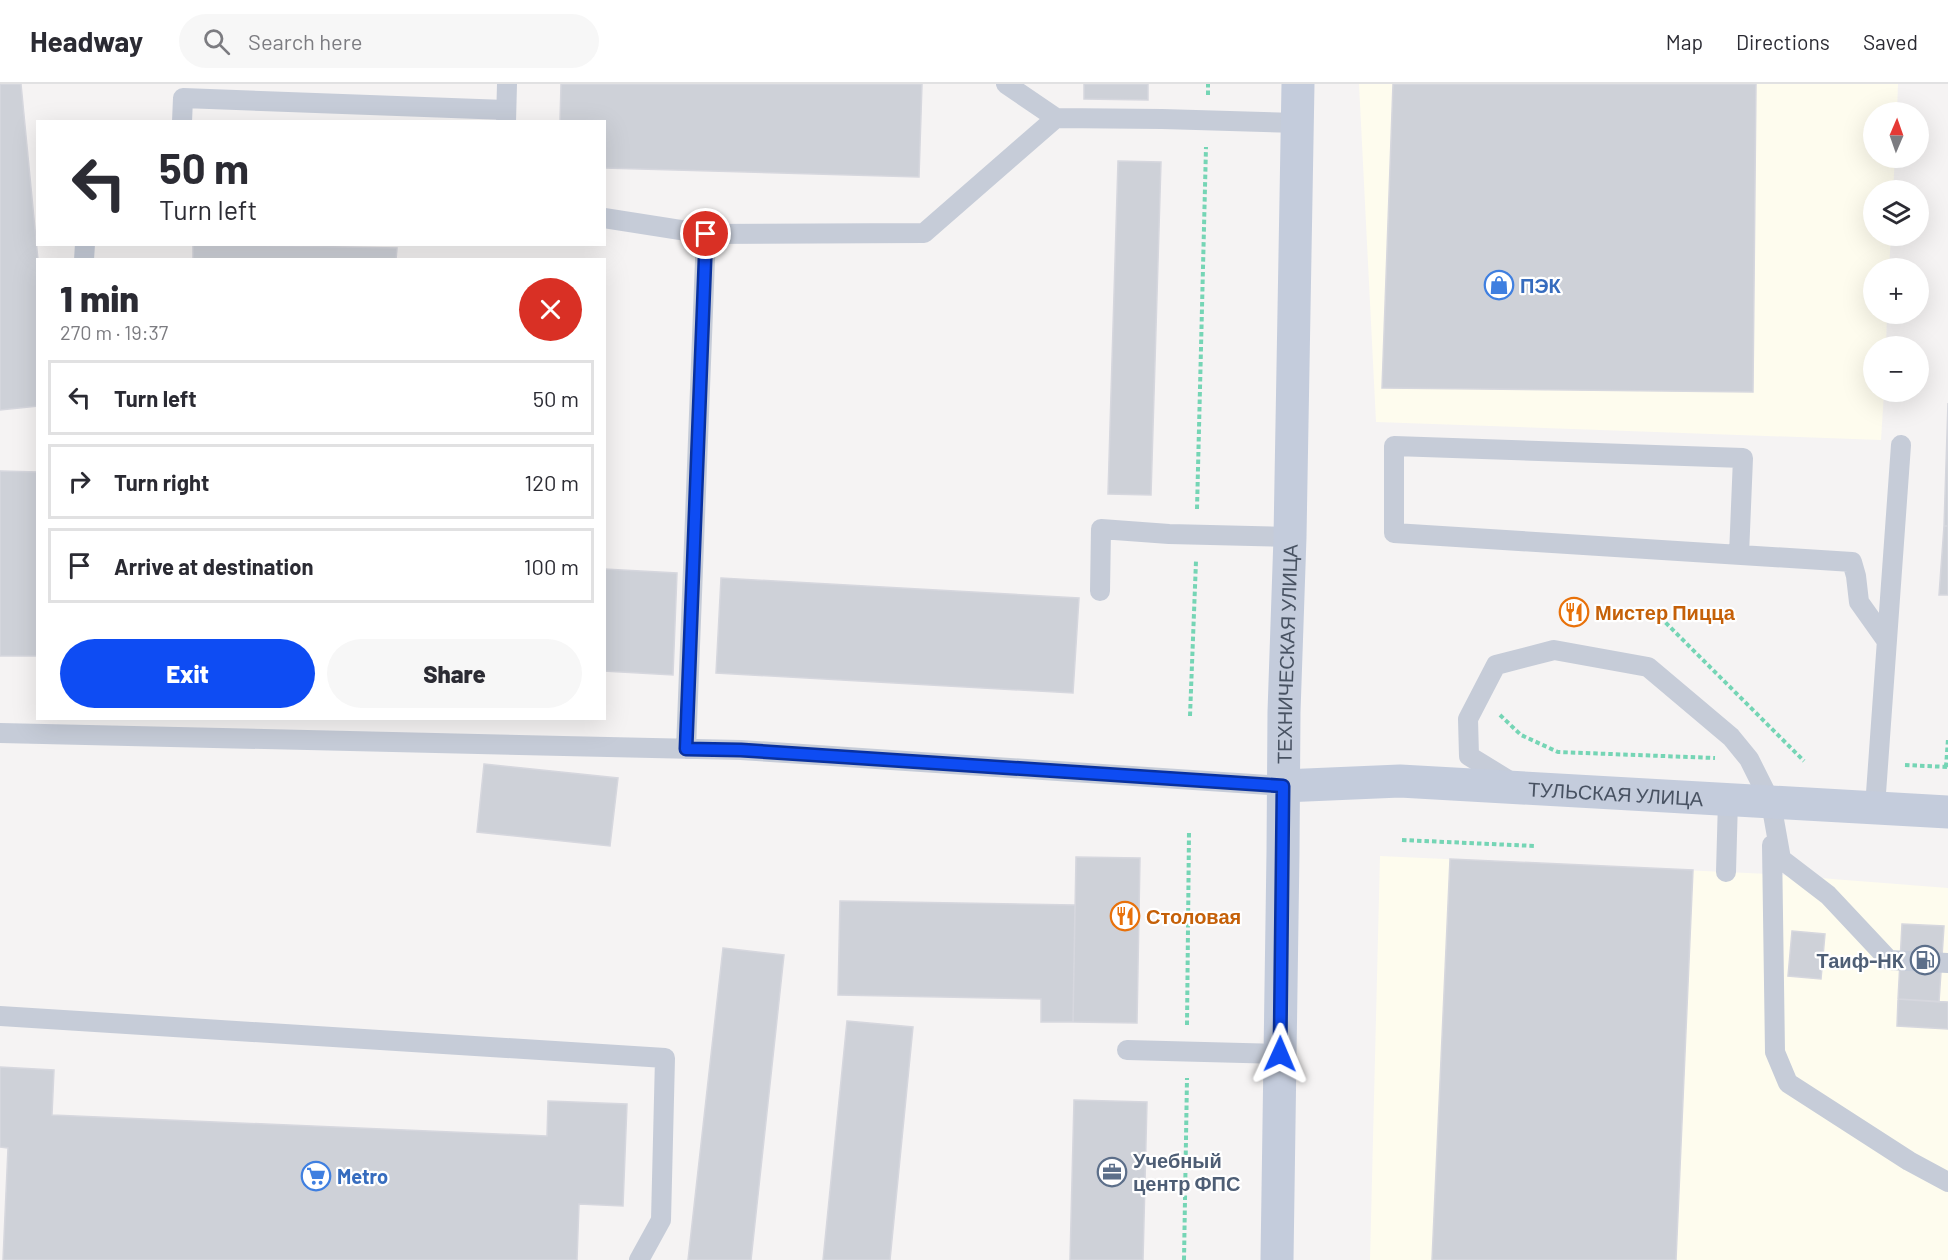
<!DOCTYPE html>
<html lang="en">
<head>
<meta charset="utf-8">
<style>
  :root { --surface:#fff; --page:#f7f7f7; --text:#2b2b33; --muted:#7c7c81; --line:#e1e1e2; --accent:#0e4cf3 }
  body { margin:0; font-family:Barlow,sans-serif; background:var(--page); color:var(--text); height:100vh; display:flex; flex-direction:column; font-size:22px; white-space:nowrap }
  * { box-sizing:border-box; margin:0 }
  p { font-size:20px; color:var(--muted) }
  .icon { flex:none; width:33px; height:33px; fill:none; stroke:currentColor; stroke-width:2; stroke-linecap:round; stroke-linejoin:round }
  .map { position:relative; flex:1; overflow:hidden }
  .drawer { position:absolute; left:36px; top:174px; width:570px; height:462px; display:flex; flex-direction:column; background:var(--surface); border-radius:0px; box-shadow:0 6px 24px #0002 }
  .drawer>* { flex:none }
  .hud { position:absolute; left:36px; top:36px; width:570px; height:126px; border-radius:0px; box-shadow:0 6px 24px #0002; background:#fff; color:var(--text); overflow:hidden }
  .needle { width:39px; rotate:2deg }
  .controls { position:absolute; left:1863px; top:18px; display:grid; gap:12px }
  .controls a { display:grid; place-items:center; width:66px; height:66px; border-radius:50%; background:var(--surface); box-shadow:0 6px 24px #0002; font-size:30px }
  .pin { position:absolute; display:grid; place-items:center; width:51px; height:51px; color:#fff; margin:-26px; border:3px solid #fff; border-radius:50%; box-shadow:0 2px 6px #0007 }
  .me { position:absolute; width:66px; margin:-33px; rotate:1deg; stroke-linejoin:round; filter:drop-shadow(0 0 4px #0008) }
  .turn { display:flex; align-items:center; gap:21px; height:126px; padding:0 24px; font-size:27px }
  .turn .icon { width:78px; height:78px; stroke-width:2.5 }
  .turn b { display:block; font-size:42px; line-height:51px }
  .round { display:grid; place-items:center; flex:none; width:63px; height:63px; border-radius:32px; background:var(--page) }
  .head { display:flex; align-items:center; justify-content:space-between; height:102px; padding:0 24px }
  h1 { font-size:36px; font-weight:800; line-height:45px }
  .action { display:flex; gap:12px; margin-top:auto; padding:12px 24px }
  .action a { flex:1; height:69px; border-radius:36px; background:var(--accent); color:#fff; font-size:24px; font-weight:800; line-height:69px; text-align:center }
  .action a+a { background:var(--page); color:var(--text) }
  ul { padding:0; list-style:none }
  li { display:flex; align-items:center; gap:18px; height:75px; margin:0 12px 9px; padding:0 12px; border:3px solid var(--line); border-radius:0px }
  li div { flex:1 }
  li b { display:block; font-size:22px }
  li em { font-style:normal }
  header { display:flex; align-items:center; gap:36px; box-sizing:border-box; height:84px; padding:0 30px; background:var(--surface); border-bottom:2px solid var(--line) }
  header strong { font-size:28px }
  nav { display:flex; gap:33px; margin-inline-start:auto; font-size:21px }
  .search { width:420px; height:54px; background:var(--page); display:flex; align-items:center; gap:15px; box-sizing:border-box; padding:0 21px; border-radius:33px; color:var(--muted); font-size:22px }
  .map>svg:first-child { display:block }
</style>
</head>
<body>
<header>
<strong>Headway</strong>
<div class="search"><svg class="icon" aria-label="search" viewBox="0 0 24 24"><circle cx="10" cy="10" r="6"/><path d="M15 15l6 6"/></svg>Search here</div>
<nav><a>Map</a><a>Directions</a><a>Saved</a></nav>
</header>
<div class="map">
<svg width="1948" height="1176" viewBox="0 0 1948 1176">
  <rect width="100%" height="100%" fill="#f5f3f3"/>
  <path fill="#fefcee" d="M1359,0h539l-1,28h-23v46h21l-2,32h-19v46h17l-2,32h-15v46h13l-1,32h-12v46h10l-3,48 -505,-18z
    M1380,772l389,18 179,14v372h-578z"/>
  <path fill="#ced1d8" stroke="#d6d7de" stroke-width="1.5" d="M0,0h21l17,176v146l-38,4z
    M561,0h361l-3,93 -315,-9v-46h-44z
    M1084,0h64v16l-64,-1z
    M1393,0h363l-3,308 -371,-4z
    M1118,77l43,1 -10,333 -43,-1z
    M193,160l204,4 -1,12h-203z
    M1948,319v123h-4z
    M0,387l38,1v184h-38z
    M1944,442h4v69h-9z
    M604,485l73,4 -4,102 -69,-4z
    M721,494l358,20 -6,95 -357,-20z
    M484,680l134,14 -8,68 -133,-14z
    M1076,773l64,1 -3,165 -64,-1z
    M1450,775l243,11 -17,390h-244z
    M840,817l235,4 -2,117h-32v-23l-203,-4z
    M1902,840l42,2 -5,76 -41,-3z
    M1792,847l33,3 -4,45 -33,-3z
    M723,864l61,7 -33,305h-63z
    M1898,915l50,3v27l-51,-3z
    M847,937l66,6 -23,233h-67z
    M0,983l54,3 -2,45 495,21 1,-35 79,3 -4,102 -44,-2 -2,56h-574l5,-112 -8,-1z
    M1074,1016l73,2 -4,158h-73z"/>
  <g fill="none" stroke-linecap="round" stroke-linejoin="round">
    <path stroke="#75d5b5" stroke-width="4" stroke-dasharray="4.5 3" stroke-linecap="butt" d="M1208,11v-11
      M1197,425l9,-362
      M1655,528l149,149
      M1500,631l21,20 37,17 157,6
      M1190,632l6,-155
      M1905,681l43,2
      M1946,683l2,-28
      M1402,756l133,6
      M1187,941l2,-194
      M1184,1176l3,-182"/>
    <path stroke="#c6ccd8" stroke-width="20" d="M1006,0l50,34 106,1 136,4
      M182,38l1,-24 323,12
      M506,38l1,-38
      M604,134l102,16 218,-1 132,-115
      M84,176l1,-16
      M1739,471l4,-97 -349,-12v87l458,29 4,14 3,26 27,38
      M1100,507l1,-62 68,5 121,3
      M0,649l741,17 542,36
      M686,665l20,-515
      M1513,699l-44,-27 -1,-37 28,-54 58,-15 94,17 83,70 18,22 22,44 10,56 47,36 61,65 59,3
      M1875,723l26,-362
      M1772,761l3,207 13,31 121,78 39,21
      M1726,788l2,-72
      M0,932l665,42 -4,162 -22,40
      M1127,966l153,4"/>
    <g stroke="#c4ccdc" stroke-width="33">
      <path id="s1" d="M1283,702l117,-5 548,31"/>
      <path id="s2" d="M1277,1176l6,-408 1,-140 6,-175 8,-453"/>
    </g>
  </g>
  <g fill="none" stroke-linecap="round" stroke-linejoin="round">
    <g stroke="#09319e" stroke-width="15">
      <path id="route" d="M706,150l-20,515 55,1 542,36 -3,268"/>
    </g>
    <use href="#route" stroke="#0e4cf3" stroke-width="10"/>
  </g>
  <defs>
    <g id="shop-ring" transform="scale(1.5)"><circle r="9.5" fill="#fff" stroke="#3f7fe0" stroke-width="1.5"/><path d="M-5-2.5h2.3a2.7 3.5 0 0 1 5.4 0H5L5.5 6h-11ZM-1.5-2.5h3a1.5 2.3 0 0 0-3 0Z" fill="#3f7fe0"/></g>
    <g id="restaurant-ring" transform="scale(1.5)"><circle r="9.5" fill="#fff" stroke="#e8710a" stroke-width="1.5"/><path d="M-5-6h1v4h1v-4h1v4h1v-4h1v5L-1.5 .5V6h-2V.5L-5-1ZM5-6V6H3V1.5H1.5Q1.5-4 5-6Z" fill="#e8710a"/></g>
    <g id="fuel-ring" transform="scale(1.5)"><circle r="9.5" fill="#fff" stroke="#5c6f8a" stroke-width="1.5"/><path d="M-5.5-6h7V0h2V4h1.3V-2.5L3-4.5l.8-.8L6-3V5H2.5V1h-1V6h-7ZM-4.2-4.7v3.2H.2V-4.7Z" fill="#5c6f8a"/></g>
    <g id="office-ring" transform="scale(1.5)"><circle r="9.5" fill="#fff" stroke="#5c6f8a" stroke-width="1.5"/><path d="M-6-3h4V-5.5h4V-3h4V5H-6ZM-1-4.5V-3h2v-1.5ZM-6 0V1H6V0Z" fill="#5c6f8a"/></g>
    <g id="supermarket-ring" transform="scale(1.5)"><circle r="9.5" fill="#fff" stroke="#3f7fe0" stroke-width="1.5"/><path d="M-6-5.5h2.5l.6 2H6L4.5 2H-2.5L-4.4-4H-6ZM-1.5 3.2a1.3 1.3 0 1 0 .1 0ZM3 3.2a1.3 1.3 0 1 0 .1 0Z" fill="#3f7fe0"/></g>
  </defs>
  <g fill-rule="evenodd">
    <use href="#shop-ring" x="1499" y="201"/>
    <use href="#restaurant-ring" x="1574" y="528"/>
    <use href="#restaurant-ring" x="1125" y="832"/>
    <use href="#fuel-ring" x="1925" y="876"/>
    <use href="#office-ring" x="1112" y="1088"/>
    <use href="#supermarket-ring" x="316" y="1092"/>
  </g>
  <g text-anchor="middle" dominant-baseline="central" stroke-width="4.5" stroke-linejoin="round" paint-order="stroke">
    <g font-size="20" font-weight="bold" fill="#366cbe" stroke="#fff" text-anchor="start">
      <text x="1520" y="201">ПЭК</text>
      <text x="337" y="1092">Metro</text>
    </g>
    <g font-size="20" font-weight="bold" fill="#c56008" stroke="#fff" text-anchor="start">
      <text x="1595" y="528">Мистер Пицца</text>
      <text x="1146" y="832">Столовая</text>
    </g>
    <g font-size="20" fill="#485262" stroke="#fff">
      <text stroke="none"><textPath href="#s2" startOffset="606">ТЕХНИЧЕСКАЯ УЛИЦА</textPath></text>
      <text stroke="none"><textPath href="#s1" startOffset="333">ТУЛЬСКАЯ УЛИЦА</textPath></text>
    </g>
    <g font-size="20" font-weight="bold" fill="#4e5e75" stroke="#fff" text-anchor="end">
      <text x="1904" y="876">Таиф-НК</text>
      <text x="1133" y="1076" text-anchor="start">Учебный<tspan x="1133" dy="23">центр ФПС</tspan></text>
    </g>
  </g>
</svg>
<div class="controls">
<a><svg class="needle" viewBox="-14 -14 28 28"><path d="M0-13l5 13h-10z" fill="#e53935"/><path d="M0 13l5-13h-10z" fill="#7c7c81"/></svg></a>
<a><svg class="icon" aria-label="layers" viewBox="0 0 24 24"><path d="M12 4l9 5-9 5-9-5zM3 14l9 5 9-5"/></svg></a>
<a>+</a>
<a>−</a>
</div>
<div class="pin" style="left:706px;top:150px;background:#d93025"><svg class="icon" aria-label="arrive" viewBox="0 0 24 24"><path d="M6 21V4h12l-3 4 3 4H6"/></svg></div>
<svg class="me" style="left:1280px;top:970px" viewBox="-20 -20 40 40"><path d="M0-17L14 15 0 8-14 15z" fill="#0e4cf3" stroke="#fff" stroke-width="4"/></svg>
<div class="hud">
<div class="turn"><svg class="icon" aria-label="left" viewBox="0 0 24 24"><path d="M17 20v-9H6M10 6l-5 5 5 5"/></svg><div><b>50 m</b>Turn left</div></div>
</div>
<section class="drawer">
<div class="head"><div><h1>1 min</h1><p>270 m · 19:37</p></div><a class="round" style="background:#d93025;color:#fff"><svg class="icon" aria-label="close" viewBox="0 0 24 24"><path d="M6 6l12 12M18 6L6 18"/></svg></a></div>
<ul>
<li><svg class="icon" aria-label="left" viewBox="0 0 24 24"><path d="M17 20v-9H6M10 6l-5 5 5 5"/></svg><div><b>Turn left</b></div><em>50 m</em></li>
<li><svg class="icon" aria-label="right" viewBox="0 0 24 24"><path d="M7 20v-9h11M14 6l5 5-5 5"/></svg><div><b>Turn right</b></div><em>120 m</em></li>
<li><svg class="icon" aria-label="arrive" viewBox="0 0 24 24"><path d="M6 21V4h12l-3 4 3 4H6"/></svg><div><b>Arrive at destination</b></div><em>100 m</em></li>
</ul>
<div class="action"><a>Exit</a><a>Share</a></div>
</section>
</div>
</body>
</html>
